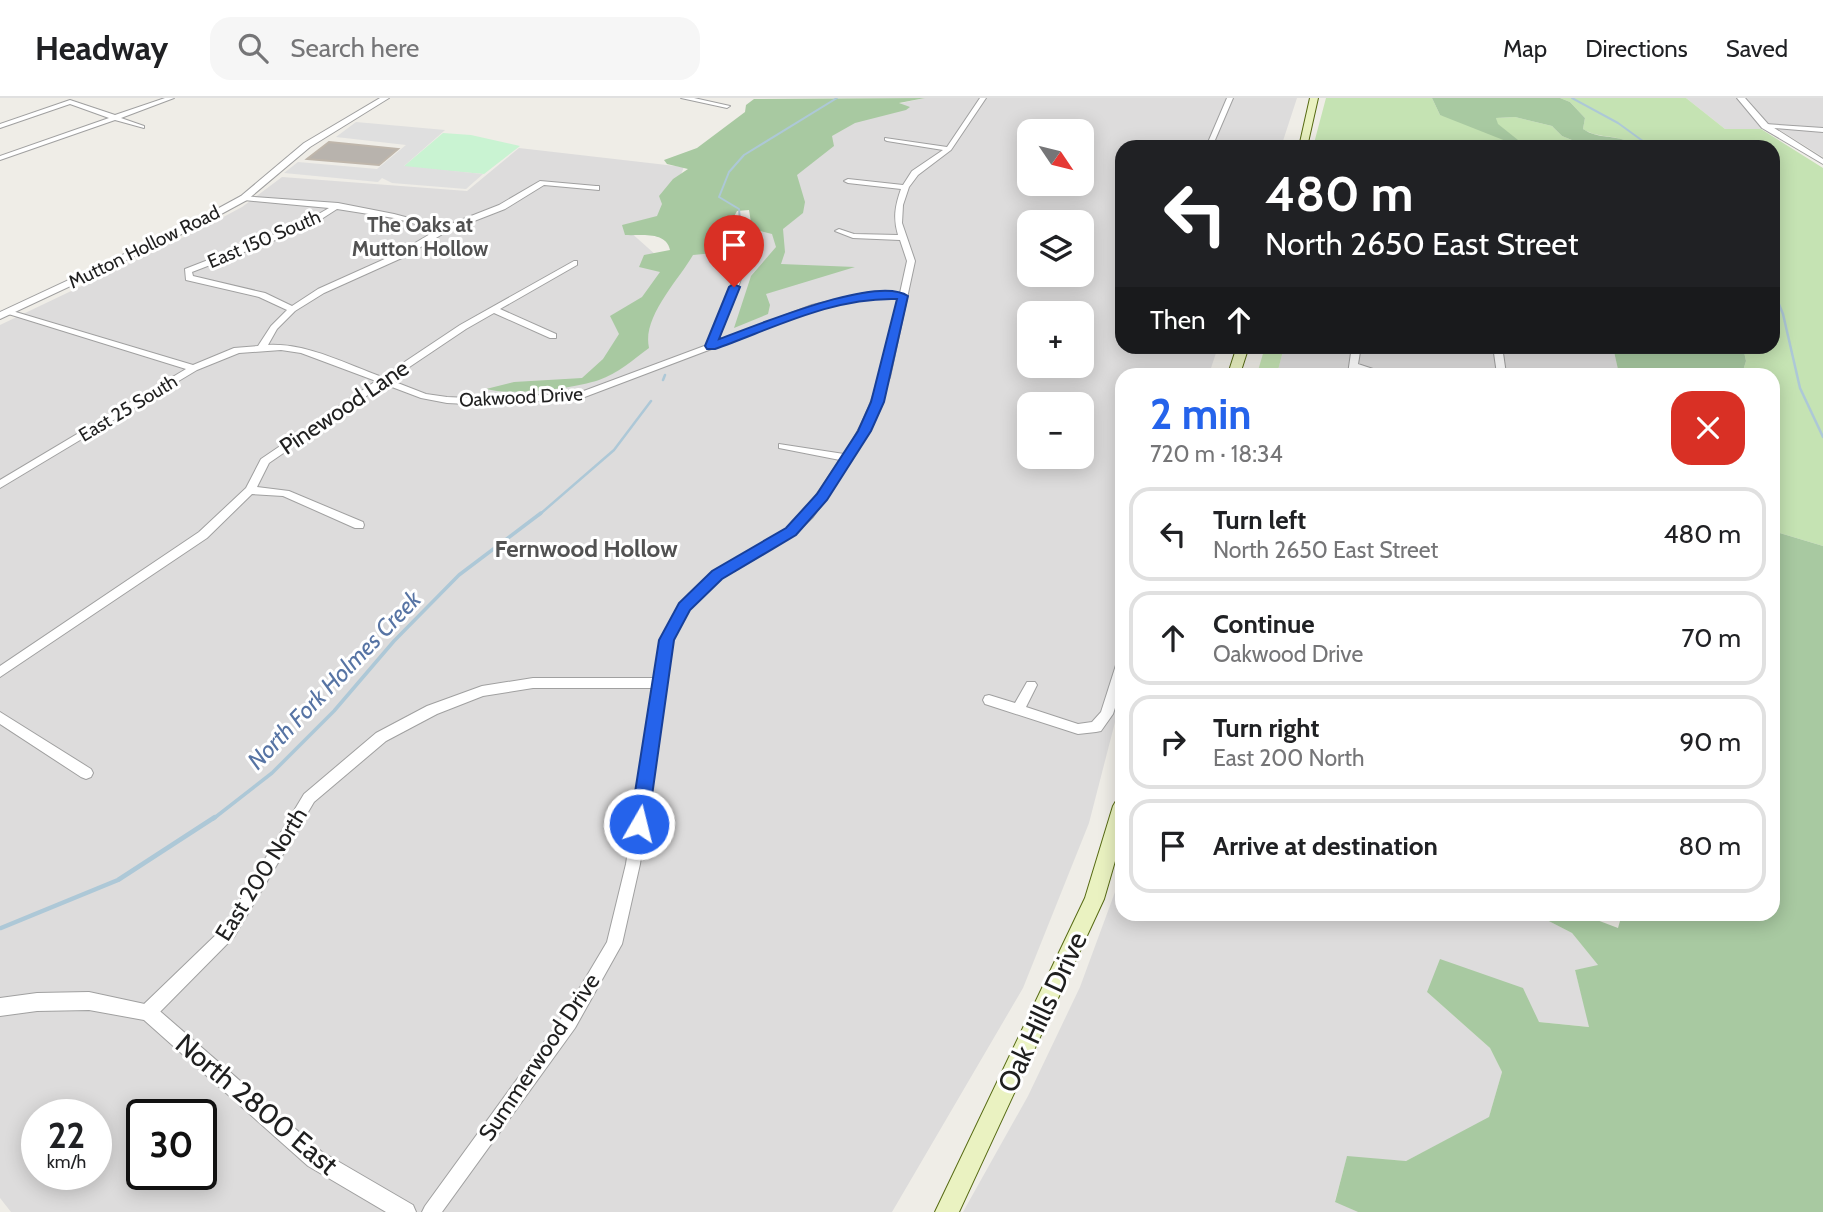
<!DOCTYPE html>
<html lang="en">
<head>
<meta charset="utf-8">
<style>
  :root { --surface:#fff; --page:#f6f6f6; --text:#202124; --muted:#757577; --line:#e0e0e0; --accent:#2563eb }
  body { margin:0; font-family:Cabin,sans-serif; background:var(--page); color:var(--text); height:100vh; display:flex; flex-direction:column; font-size:26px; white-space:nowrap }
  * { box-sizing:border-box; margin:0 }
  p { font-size:23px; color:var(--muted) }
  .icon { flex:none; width:38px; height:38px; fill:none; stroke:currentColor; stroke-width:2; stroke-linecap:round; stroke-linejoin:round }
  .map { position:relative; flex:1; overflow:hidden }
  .drawer { position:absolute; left:1115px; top:270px; width:665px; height:553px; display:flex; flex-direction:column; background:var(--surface); border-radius:21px; box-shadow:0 4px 18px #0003 }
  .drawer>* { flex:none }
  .hud { position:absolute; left:1115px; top:42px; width:665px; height:214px; border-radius:21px; box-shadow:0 4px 18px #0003; background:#202124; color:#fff; overflow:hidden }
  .needle { width:46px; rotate:125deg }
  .buttons { position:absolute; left:1017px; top:21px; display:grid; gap:14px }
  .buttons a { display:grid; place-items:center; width:77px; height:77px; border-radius:14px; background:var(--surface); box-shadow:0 4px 18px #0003; font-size:35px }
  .speed { position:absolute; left:21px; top:1001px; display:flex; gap:14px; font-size:35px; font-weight:700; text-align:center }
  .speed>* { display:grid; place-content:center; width:91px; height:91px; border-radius:50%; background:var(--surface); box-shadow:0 4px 18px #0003; line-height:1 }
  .speed small { font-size:18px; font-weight:400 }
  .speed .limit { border:4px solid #111; border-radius:10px; background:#fff; color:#111 }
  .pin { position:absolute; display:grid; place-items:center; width:60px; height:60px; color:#fff; margin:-72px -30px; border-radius:50% 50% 50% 0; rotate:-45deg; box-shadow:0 0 7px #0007 }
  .pin .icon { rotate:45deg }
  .me { position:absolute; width:77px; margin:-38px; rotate:8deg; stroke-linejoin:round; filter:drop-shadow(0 0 5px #0008) }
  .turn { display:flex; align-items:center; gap:24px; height:147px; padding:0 35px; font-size:32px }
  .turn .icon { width:91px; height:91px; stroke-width:2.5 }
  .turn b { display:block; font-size:49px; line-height:60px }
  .then { display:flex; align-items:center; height:66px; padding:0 35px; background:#0003; gap:14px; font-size:26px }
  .round { display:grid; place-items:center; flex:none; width:74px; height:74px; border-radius:21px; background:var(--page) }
  .headline { display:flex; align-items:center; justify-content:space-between; height:119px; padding:0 35px }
  h1 { font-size:42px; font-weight:700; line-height:52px; color:var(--accent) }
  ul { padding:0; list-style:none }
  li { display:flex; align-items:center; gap:21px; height:94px; margin:0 14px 10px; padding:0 21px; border:4px solid var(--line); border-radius:21px }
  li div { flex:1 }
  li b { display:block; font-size:26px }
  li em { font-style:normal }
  header { display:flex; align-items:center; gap:42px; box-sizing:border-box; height:98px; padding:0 35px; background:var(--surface); border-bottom:2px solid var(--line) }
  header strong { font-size:33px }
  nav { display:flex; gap:38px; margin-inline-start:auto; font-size:24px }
  .search { width:490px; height:63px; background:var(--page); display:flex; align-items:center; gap:18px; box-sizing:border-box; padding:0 24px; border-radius:21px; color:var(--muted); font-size:26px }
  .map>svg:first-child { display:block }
</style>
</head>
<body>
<header>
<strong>Headway</strong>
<div class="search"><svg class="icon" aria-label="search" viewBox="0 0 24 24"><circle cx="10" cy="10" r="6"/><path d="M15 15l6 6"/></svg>Search here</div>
<nav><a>Map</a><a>Directions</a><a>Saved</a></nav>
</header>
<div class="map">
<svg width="1823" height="1114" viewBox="0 0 1823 1114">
  <rect width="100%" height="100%" fill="#efede7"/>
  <path fill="#dddcdc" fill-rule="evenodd" d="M925,0h372l-16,49h-159v199l96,1 -9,27h-87v321l-33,128 -66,165 -131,224h-881l-11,-14v-873l201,-96 41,-22 40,-30 185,14 52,-43 165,19 -19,46 -37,17 29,26 111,-26 4,-27 52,-71 73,-28zM1029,33h53v53h-53zM1029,124h53v53h-53zM1029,215h53v53h-53zM1029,306h53v53h-53zM37,1017h59v59h-59zM142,1017h59v59h-59z
    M1686,0h137v59l-45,-28h-53z
    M1284,248l329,1 6,27h-342z
    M1122,775v41h413l37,19 27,33 -24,4 15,57 -51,-5 -112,-30 63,56 12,24 -13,46 -83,43 -59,-4 -12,44 23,11h-395l65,-116 52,-109z"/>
  <path fill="#c5e3b3" d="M1326,0h106l8,17 57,9 -1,-6 19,-1 37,9 10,10 27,11h-276z
    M1560,0h126l39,31h36l62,39v378l-50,-15v-157h-31l4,-13 -3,-14 30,-1v-199h-144l2,-4c-16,-9 -33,-4 -48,-14l2,-11 -15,-16z
    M1265,249h19l-7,27h-20z"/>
  <path fill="#a8c9a1" d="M925,0l-26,5 11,4 -4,3 -51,13 -23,13 2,10 -37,29 8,27 -2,11 -20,16 2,23 -4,12 74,3 -89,27 4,11 -2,9 -34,14 17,-52 25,-29 -4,-13 -20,-5 -3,-19 -12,1 -23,42 -21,2c-15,26 -51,62 -44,93 -15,11 -32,26 -50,32 -27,9 -86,16 -113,9l28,-7 68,-4 21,-19 16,-25 -9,-18 32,-19 18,-25 -21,-5 5,-12 26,-5c-4,-19 -29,-14 -45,-15l-3,-10 35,-9 5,-12 -3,-8 14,-17 15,-10 -21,-5 -3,-4 33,-12 48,-36 1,-7 8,-6z
    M1432,0h128l10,4 15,16 -2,11c16,11 32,5 48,14l-2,4h-40l-27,-11 -10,-10 -37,-9 -19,1 2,6 25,20 -7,1 -76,-30z
    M1613,249h130l3,14 -4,13h-123z
    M1773,433l50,15v666h-465l-23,-10 12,-46 59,5 83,-44 13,-45 -12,-24 -63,-56 13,-33 83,29 16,34 50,5 -14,-57 23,-5 -26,-32 -37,-19h46l37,14 4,-14h151z"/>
  <path fill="#c9f3d2" d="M443,35l28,2 49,11 -36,28 -81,-7z"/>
  <path fill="#dfdfdf" d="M356,24l89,8 -41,36 79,8 -17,15 -74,-6 -10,-5 -4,4 -94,-9 14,-11 79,7 29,-24 -70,-8z"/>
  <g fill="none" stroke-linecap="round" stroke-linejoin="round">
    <path stroke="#adc8d7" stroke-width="2" d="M1572,0l46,25 33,24
      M728,136l12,-13 -1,-12 -20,-12 10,-25 15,-17 93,-57"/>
    <path stroke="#adc8d7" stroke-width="2.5" d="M1773,192l10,24 17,74 23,49
      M663,282l2,-5
      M539,417l75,-65 37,-49"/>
    <path stroke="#adc8d7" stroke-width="3.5" d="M213,721l59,-46 62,-62 60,-70 65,-66 82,-62"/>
    <path stroke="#adc8d7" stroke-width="4.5" d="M1,830l117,-48 97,-63"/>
  </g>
  <path fill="#b8b3ad" stroke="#bfb6ab" stroke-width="2" d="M329,44l69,7 -19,16 -72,-6z"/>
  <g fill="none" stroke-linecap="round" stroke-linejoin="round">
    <g stroke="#a0a0a0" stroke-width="2">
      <path id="minor" d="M165,0h9l-53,20 23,8v2l-29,-8 -115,40v-4l109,-38 -39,-14 -70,24v-4l70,-24 45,15z
        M681,0h13l36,8 -3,2z
        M980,0h6l-35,52 -33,25 -9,12 -6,18 -1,18 13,38 -25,116 -21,54 -16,27 -40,59 -18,17 -74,44 -33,32 -16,30 -32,224 -18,80 -47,84 -133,184h-20l3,-6 138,-190 44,-74 19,-78 27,-176h-120l-50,8 -46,18 -51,27 -72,61 -80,135 -80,81 -6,2 -6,-2 -2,-6 2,-6 82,-79 80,-133 72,-61 51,-27 55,-20 51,-8h121l6,-38 20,-36 33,-32 74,-44 18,-17 35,-51 -61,-12v-4l65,10c33,-49 41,-99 54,-156h-28l-53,11 -235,89 -93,7 -42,-2 -26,-5 -37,-14 -115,79 -12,24 32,4 74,31 1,3 -1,3h-8l-72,-32 -31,-2 -45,44 -207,139v-11l199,-134 47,-44 15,-29 115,-78 -75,-28 -20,-3 -42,3 -42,17 -197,118v-8l186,-111 -184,-57 7,-2 184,55 41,-17 24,-2 13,-20 16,-16 -28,-13 -73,-17 -1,-11 118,-46 26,-15 -85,-8 -4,-2 1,-2 97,7 56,11 49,13 56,-22 41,-24 56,5h3v4l-55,-5 -39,24 -59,23 -42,25 -80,36 -29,18 -18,18 -9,16c39,-2 78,19 114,32l78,-52 114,-64h3v4l-77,44 56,25v4h-6l-56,-25 -28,16 -76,51 36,14 21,3 42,2 92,-7 126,-47 30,-76 7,2 -26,70 94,-36 58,-13 30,1 7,-32 -7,-21 -47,-2 -18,-7 4,-2 15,5 44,1c-5,-17 -3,-29 3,-46l-53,-6 -4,-2 4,-2 55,6 9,-14 31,-21 -56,-9 -2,-1v-2l62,9zM337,111l57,9 43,12 -39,23 -80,36 -26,17 -27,-13 -72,-17 -1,-4 117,-45z
        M1227,0h6l-21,49h-6z
        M1765,26l58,4v4l-60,-5v-2z
        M1352,248h9l-3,18 24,8 1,2h-12l-14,-4 -1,4h-8z
        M1493,248h9l4,28h-9z
        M1122,562v26l-9,28 -12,17 -5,1 -18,2 -93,-30 -2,-4 2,-4 4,-1 26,8 12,-21h8l2,3 -11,22 52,17 14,-2 9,-10 15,-47z
        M0,614l91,57 2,4 -2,4 -5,2 -5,-2 -81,-53z"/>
    </g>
    <g stroke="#a0a0a0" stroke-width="2">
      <path id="tertiary" d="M380,0h9l-79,49 -63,53 -46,25 -201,94v-7l195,-91 46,-25 63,-53z
        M1737,0h8l23,26 55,35v5l-61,-36z
        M89,894l65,14 168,146 91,53 3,7h-30l-78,-46 -164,-146 -55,-10 -52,1 -37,5v-18l37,-5z"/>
    </g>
    <g stroke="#566a12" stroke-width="2">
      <path id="secondary" d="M1310,0h8l-11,49h-8z
        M1237,248h12l-9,28h-12z
        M1122,701v38l-18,62 -145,313h-24l150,-314 28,-92 3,-5z"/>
    </g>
    <use href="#minor" fill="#fff" fill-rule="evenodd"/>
    <use href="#tertiary" fill="#fff" fill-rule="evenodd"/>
    <use href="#secondary" fill="#eaf2c1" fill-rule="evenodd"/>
  </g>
  <path fill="#2563eb" stroke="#184099" stroke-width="2" d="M734,186l6,3 -21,52c37,-13 158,-65 189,-43l-24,106 -13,29 -44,69 -31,35 -74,44 -32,31 -16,30 -26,184 -2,6h-13l-3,-6 29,-184 20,-37 33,-32 74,-43 31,-34 41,-63 13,-29 26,-103c-64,-2 -123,29 -182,50h-8l-2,-3 24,-59z"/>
  <g text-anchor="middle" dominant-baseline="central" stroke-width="6" stroke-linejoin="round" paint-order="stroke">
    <g font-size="19" fill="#1f1f1f" stroke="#fff">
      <text transform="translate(264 141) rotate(-23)">East 150 South</text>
      <text transform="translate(144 149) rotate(-26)">Mutton Hollow Road</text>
      <text transform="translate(521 299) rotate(-3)">Oakwood Drive</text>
      <text transform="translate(128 310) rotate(-31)">East 25 South</text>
    </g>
    <g font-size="21" font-weight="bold" fill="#525252" stroke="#fff">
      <text x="420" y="126">The Oaks at<tspan x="420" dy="24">Mutton Hollow</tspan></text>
    </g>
    <g font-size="23" fill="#1f1f1f" stroke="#fff">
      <text transform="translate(344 309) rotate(-34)">Pinewood Lane</text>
      <text transform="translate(261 776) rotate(-58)">East 200 North</text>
      <text transform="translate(539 959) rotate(-56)">Summerwood Drive</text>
    </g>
    <g font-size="24" font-weight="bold" fill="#525252" stroke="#fff">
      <text x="586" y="450">Fernwood Hollow</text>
    </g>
    <g font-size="24" font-style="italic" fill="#5774a4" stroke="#fff">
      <text transform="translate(334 582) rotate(-46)">North Fork Holmes Creek</text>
    </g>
    <g font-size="28" fill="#1f1f1f" stroke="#fff">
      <text transform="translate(1042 914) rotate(-65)">Oak Hills Drive</text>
      <text transform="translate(257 1006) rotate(40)">North 2800 East</text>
    </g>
  </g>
</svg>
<div class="buttons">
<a><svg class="needle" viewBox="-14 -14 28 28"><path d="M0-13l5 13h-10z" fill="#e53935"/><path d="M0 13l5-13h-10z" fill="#757577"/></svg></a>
<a><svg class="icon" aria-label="layers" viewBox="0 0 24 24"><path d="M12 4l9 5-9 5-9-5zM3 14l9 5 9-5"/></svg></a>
<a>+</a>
<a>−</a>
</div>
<div class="speed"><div>22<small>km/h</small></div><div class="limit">30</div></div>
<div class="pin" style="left:734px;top:189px;background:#d93025"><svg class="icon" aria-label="arrive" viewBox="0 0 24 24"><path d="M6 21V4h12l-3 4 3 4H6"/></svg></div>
<svg class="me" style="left:639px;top:726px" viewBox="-20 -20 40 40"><circle r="17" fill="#2563eb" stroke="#fff" stroke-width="3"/><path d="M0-11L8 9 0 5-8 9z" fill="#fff"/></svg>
<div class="hud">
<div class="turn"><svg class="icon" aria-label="left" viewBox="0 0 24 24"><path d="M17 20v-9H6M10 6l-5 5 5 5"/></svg><div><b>480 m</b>North 2650 East Street</div></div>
<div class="then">Then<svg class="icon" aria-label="ahead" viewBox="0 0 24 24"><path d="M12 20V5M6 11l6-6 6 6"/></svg></div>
</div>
<section class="drawer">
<div class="headline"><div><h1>2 min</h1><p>720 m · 18:34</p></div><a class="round" style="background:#d93025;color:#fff"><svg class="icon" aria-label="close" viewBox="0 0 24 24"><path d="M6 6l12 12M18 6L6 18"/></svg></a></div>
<ul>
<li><svg class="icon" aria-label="left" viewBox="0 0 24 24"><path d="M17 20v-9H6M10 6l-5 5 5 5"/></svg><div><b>Turn left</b><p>North 2650 East Street</p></div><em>480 m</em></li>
<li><svg class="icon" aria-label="ahead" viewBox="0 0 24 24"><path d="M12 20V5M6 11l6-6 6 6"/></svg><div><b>Continue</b><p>Oakwood Drive</p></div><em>70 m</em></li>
<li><svg class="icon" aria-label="right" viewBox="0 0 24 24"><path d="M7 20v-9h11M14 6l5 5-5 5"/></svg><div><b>Turn right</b><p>East 200 North</p></div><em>90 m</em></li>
<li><svg class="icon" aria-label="arrive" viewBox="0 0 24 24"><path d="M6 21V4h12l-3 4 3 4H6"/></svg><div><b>Arrive at destination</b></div><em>80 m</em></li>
</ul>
</section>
</div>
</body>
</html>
